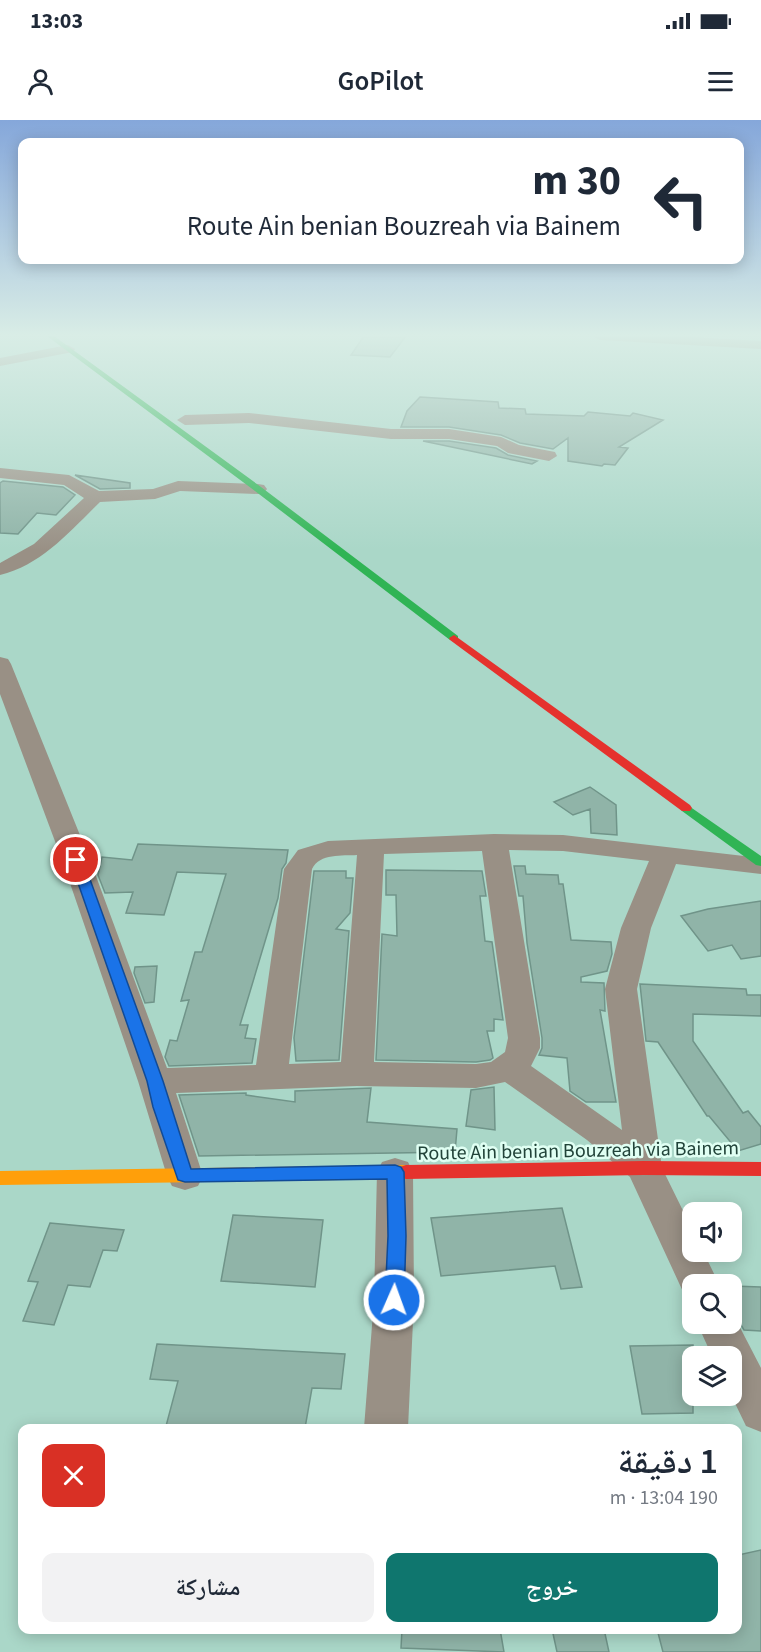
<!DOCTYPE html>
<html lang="ar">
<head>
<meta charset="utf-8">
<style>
  :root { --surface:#fff; --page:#f2f2f3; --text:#1f2937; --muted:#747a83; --accent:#0f766e }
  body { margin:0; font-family:"Source Sans 3","Noto Naskh Arabic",sans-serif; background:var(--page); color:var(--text); direction:rtl; height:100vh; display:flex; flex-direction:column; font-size:22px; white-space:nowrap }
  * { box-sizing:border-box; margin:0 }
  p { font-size:20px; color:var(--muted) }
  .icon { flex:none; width:33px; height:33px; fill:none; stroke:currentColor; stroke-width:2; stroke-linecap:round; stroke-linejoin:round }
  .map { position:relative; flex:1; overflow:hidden; direction:ltr }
  .details { position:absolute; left:18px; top:1304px; width:724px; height:210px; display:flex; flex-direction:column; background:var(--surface); border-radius:12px; box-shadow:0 3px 15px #0003; direction:rtl }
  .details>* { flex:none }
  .banner { position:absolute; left:18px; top:18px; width:726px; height:126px; border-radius:12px; box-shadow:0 3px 15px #0003; direction:rtl; background:#fff; color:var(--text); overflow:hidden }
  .fabs { position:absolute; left:682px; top:1082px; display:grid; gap:12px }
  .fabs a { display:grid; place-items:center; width:60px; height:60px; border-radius:12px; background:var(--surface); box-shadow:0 3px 15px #0003; font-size:30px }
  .pin { position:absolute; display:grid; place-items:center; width:51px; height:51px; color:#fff; margin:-26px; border:3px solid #fff; border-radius:50%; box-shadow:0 2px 6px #0007 }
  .me { position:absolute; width:66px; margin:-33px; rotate:2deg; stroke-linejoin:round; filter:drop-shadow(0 0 4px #0008) }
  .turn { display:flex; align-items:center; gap:21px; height:126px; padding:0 24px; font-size:27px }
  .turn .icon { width:78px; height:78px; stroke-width:2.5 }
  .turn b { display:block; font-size:42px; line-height:51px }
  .round { display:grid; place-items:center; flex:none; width:63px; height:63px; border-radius:12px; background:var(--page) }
  .headline { display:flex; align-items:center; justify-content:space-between; height:102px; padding:0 24px }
  h1 { font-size:36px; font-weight:600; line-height:45px }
  .button { display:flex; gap:12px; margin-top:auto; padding:12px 24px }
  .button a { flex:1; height:69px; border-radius:12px; background:var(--accent); color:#fff; font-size:24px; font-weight:600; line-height:69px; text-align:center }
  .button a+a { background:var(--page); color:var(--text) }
  .status { display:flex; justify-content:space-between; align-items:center; height:42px; padding:0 30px; background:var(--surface); direction:ltr }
  .status svg { height:16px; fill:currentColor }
  header { display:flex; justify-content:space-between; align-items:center; height:78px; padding:0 24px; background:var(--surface); font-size:27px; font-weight:600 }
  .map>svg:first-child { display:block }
</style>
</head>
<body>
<div class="status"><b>13:03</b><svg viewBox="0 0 49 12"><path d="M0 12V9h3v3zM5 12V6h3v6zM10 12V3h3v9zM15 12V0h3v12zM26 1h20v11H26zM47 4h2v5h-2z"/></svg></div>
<header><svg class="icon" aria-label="menu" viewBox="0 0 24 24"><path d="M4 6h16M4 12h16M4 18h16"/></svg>GoPilot<svg class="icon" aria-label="person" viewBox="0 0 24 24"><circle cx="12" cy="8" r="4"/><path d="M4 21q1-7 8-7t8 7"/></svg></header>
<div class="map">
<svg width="761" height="1532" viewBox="0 0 761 1532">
  <rect width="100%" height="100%" fill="#aad7c8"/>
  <path fill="#90b4a8" stroke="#709489" stroke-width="1.5" d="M364,216h42l-16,21 -39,-2z
    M420,277l78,5 1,6 26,1 1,5 58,2 4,-4 42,4 3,-3 30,7 -44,27 9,1 -13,17 -11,-1 -2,2 -34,-5v-23l-15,11 -33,-6 -19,-8 -52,-8h-48l6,-16z
    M423,321h26l47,7 12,7 29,6 -5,3z
    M75,355l55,8v5l-30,1z
    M3,361l60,6 12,8 -19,20 -19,-2 -19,21 -18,-1v-50z
    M590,667l26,18 1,30 -26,-2 -1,-24 -17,6 -19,-13z
    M138,724l150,6 -2,13 -4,6 -4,29 -38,127h8l-3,13 11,1 -4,24 -83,3 -4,-9 5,-17 7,1 12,-41 -8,1 14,-49h7l24,-78 -49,-2 -13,43 -38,-2 7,-21 -28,1 -7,-18 4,-18 30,3z
    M514,746h11l1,8 32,1 1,9h4l8,56 40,2 1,12 -5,17 -26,6v5l23,1 1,28 -5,-1 16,92h-30l-16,-11 -3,-33 -28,-3 3,-7v-10l-15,-95 -4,-47h-4z
    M386,750l96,1 4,25h-6l5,45 7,1 11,78 -9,-1v12h-7l6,27 -3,2 -14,2 -100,-2 6,-126 15,2 -1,-41h-10z
    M314,751h32v7h7l-3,35 -14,16 13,2 -10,129 -43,1 -2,-23z
    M761,781v55l-20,3 -9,-14 -24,6 -27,-35 27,-7z
    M157,846l-3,36 -9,1 -11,-30 1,-6z
    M640,864l106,5 1,6h14v21l-68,-2v27l50,72 5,-2 13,16v17l-23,7 -29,-35h-2l-49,-74 -12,-1z
    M494,967l1,43 -29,-4 5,-36z
    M371,968l-4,34 90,7 -2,23 -256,4 -20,-61 67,-2v2l49,7v-11z
    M562,1088l20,79 -21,2 -6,-23 -114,10 -10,-58z
    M233,1095l90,5 -8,67 -94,-6z
    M50,1103l74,7 -7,21 -14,-1 -13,37 -22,-2 -14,40 -31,-4 15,-39 -10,-1z
    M732,1166l29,1v44l-17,-1 -12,-20z
    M157,1224l188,10 -4,35 -29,-1 -7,40h-122l-17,-2 12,-45 -28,-2z
    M693,1225v68l-51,1 -12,-68z
    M761,1430v102h-98l-6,-23h81v-74z
    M402,1509h98l4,23 -103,-4z
    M552,1509h52l5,23h-52z"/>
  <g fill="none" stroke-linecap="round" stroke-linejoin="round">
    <path fill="#999085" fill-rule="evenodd" d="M593,216h80l88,5v8l-161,-9z
      M68,225l7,4 -2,3 -73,14v-8z
      M249,293l142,16h58l52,8 18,8 36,7 2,4 -8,5 -41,-8 -11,-7 -48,-7h-58l-142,-16 -64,2 -8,-5 8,-5z
      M0,348l69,7 30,16 54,-2 25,-8 80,3 6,1 3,4 -3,4 -6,1 -78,-3 -25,8 -55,3c-30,29 -58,63 -100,73v-12l34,-19 50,-46 -20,-13 -64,-7z
      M0,537l8,2 3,5 79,196 77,208 89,-3 28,-196 14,-19 30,-9 166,-7 69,1 198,23v16l-85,-10 -25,64 -14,61 25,179 31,63v20h10l16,33h-26v15l-8,-3 -55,-119 -43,-37 -82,-58 -29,6 -119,-2 -181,7 27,83 -5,10 -13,4 -13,-4 -5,-10 -29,-95 -76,-221 -62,-166zM509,730l54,1 86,10 -28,67 -16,61 17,141 -91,-64 9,-18v-10zM482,731l26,187 -3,14 -14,10 -15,2 -102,-2 10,-208zM357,735l-16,207 -52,2 23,-195c8,-16 30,-13 45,-14z
      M395,1038l13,4 5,10 1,128 -6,128h-44l10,-128 3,-128 5,-10z
      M732,1192l29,56v64l-15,-6 -15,-31 1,-39h-20l-15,-33h35z"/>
    <path fill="#30b455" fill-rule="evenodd" d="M47,216h7l207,151 197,149v4h-8l-195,-149z
      M686,684l75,52v10l-5,-1 -74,-54 -2,-3z"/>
    <path fill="#ff9f0a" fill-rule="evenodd" d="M406,1045l6,2 3,5 -3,5 -6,2 -406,6v-14z"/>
    <path fill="#e5322d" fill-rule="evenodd" d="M454,515l236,170 2,3 -2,3h-8l-232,-171 -1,-2z
      M644,1041l117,1v14l-117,-1 -238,4 -6,-2 -3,-5 3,-5 6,-2z"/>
  </g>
  <linearGradient id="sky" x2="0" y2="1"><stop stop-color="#85a7da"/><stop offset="0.5" stop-color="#d9ede6"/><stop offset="1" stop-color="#d9ede6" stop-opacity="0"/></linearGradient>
  <rect width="761" height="430" fill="url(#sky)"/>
  <path fill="#1a73e8" stroke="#114b97" stroke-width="1.5" d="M76,736l7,4 80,221 28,88 204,-4 6,2 3,5 2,64 -2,64 -3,6 -7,2 -6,-2 -3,-6 3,-64 -1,-57 -202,3 -7,-2 -25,-73 -6,-26 -77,-221z"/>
  <g text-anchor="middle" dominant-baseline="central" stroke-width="5" stroke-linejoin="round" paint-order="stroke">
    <g font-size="20" fill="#214339" stroke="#e0fff3">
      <text transform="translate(578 1031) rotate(-1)">Route Ain benian Bouzreah via Bainem</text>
    </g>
  </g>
</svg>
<div class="fabs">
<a><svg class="icon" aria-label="sound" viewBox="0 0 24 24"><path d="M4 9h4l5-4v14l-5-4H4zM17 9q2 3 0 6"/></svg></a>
<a><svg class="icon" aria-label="search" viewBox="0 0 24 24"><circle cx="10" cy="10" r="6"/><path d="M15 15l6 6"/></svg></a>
<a><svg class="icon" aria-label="layers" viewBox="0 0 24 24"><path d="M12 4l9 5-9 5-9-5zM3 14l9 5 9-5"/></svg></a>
</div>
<div class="pin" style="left:76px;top:740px;background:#d93025"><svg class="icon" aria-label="arrive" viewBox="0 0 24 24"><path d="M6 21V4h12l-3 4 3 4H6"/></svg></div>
<svg class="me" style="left:394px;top:1180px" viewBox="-20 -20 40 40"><circle r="17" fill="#1a73e8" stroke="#fff" stroke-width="3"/><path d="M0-11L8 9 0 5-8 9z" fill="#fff"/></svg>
<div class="banner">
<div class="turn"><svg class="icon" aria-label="left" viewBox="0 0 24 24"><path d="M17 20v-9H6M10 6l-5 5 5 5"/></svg><div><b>30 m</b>Route Ain benian Bouzreah via Bainem</div></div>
</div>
<section class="details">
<div class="headline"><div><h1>1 دقيقة</h1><p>190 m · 13:04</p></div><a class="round" style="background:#d93025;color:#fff"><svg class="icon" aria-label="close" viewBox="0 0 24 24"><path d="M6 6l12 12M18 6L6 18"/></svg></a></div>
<div class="button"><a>خروج</a><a>مشاركة</a></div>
</section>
</div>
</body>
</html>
